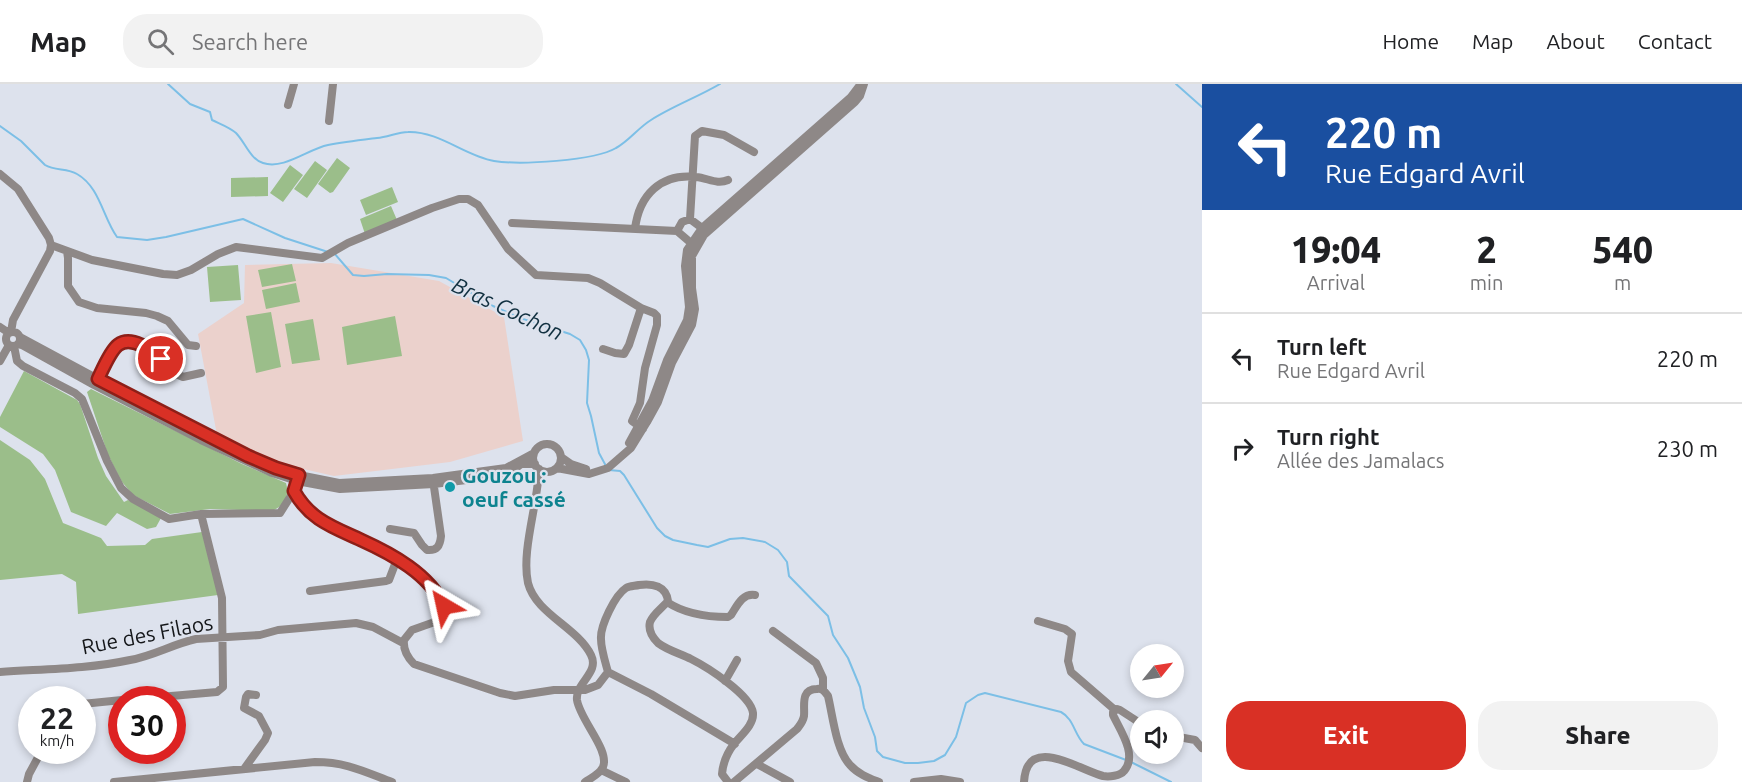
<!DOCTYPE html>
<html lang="en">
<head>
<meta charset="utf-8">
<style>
  :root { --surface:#fff; --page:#f2f2f2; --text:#202124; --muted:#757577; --line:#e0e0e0; --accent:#d93025 }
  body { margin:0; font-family:Ubuntu,sans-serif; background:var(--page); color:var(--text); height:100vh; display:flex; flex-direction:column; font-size:22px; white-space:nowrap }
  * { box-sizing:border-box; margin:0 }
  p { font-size:20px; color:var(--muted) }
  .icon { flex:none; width:33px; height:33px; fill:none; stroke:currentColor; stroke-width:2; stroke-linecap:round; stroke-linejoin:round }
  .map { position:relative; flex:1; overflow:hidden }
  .details { display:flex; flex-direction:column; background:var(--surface); width:540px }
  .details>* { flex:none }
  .hud { background:#1a4fa0; color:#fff; overflow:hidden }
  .needle { width:39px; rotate:60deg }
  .buttons { position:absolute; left:1130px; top:560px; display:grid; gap:12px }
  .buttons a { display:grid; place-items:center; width:54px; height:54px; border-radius:50%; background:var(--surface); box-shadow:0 3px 9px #0003; font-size:30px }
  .speed { position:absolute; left:18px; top:602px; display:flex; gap:12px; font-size:30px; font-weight:700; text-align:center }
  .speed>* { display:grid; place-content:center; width:78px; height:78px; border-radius:50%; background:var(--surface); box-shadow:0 3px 9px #0003; line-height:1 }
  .speed small { font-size:15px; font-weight:400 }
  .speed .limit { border:9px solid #d22; background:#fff; color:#111 }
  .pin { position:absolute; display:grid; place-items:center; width:51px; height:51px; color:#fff; margin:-26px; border:3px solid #fff; border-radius:50%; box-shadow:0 2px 6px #0007 }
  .me { position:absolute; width:66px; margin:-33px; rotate:324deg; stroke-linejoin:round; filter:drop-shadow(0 0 4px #0008) }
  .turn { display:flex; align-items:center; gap:21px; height:126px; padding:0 24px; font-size:27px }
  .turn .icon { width:78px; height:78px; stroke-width:2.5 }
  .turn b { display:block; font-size:42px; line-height:51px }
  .eta { display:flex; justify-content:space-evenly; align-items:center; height:102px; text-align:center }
  .eta b { font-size:36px; font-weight:800; line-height:42px }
  .action { display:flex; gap:12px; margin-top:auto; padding:12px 24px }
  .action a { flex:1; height:69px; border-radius:24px; background:var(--accent); color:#fff; font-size:24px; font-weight:800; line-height:69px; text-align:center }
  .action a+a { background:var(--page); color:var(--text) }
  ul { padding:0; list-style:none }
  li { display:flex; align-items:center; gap:18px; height:90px; padding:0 24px; border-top:2px solid var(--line) }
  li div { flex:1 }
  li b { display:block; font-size:22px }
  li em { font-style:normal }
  header { display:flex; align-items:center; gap:36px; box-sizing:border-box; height:84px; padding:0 30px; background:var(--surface); border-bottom:2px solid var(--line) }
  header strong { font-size:28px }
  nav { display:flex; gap:33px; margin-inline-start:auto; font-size:21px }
  .search { width:420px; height:54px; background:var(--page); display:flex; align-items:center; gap:15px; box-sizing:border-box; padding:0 21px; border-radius:24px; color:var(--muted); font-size:22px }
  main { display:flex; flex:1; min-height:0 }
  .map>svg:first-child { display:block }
</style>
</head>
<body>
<header>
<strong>Map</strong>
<div class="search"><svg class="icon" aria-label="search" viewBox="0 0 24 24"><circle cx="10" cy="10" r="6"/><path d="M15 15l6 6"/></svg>Search here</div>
<nav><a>Home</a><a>Map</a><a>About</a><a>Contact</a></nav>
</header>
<main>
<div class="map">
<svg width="1202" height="698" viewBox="0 0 1202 698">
  <rect width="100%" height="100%" fill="#dde2ed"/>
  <path fill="#ebd1cc" d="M331,179l108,18 65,36 19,124 -73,21 -116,14 -61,-14 -56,-27 -19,-101 46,-31 1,-38z"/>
  <path fill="#9bbe8a" d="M337,74l13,10 -17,24 -3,1 -12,-9z
    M315,77l12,9 -20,28 -13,-9z
    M290,81l13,10 -20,27 -13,-9z
    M268,93v19l-37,1v-19z
    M392,103l6,15 -32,13 -6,-15z
    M391,122l6,14 -32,14 -5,-15z
    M292,180l4,17 -34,6 -4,-17z
    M238,181l3,35 -31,2 -3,-35z
    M296,199l4,19 -34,7 -4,-19z
    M271,228l10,55 -25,6 -10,-57z
    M395,232l7,40 -55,9 -5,-38z
    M313,235l7,41 -28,4 -7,-40z
    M24,287l53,29 3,4 18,54 8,18 18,26 4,-2 33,18 -5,9 -9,2 -30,-16 -11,13 -35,-14 -16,-42 -12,-16 -43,-27v-10z
    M91,305l151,75 44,19c4,13 -2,24 -15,28l-61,-2 -40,5 -37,-19 -11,-13 -14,-27 -21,-63z
    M0,356l30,20 15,19 18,44 38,15 6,8 38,-1 7,-6 50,-7 16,63 -140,19 -2,-32 -14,-8 -62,6z"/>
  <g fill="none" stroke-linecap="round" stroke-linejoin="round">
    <path stroke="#7cbfe6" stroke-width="2" d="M168,0l22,20 20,8 2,8c8,4 17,7 24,13 9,9 14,26 27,30 21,7 45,-14 65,-18 16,-3 33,-5 49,-7 11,-1 21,-6 31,-6 31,-1 57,24 86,29 26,4 100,0 122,-13 13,-7 22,-20 35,-28 22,-14 47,-23 69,-36
      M1176,0l26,23
      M0,42l21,15 24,24c10,6 22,3 32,9 23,13 26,44 40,63l30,3 19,-3 77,-18 42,19 43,14
      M334,169l19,22 11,1 23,-2 42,1 17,3 47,28 30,13 47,15 10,6 6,10 3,10 -2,43 4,13 8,37 7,13
      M609,386l11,1 4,4 33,53 8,8 8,4 24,5 11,2 22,-8 13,-1 22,4 13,8 9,12 2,14 39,40 5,19 15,23 12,29 4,21 11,29 2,14 6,6 22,6h13l16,-2 11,-6 11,-18 10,-34 12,-8 7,-2 76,19c13,7 13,22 23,32l42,16
      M1131,678l40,20"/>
    <path stroke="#8e8887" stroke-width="8" d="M288,21l6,-21
      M329,37l4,-37
      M0,90l18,15 31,49 2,7 -1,6 -37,69 -2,12
      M690,135l5,-83 7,-5 22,4 30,17
      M512,139l165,8
      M635,145c4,-34 26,-56 61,-52 12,1 21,8 32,3
      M677,147l5,-9 8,-3 12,9 1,3
      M677,147l14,12h4
      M51,161l41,15 71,14 14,1 14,-5 27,-16 18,-7 86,11 26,-15 84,-35 27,-9h9l10,6 30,44 28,26 52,3 12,5 41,25 13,5 3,3v9l-12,43 -5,35 -8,18 11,8
      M67,167l1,7v28l11,16 18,6 49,5 11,3 11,5 20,24 8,1
      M0,243l9,6
      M6 255a7 7 0 1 1 14 0a7 7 0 1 1-14 0Z
      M20,253l78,42 150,77 28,12 23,7 40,8 94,-5 73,-10 28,-15
      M18,260l4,1 72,40 107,55 71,33 25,8 43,8 94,-5 73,-9 14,-11h14
      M14,262l3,15 6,5 52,27 7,6 25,62 14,27 12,11 36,20 32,-5 79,-1 14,-22
      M603,265l12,4 9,1 5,-9 12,-37
      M0,277l9,-16
      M96,298l21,-37 7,-2 8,-1 20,8 24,24 7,3 18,-4
      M629,359l23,-42 15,-41 20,-40 2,-13 -4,-41 2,-16 15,-22 149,-131 9,-12
      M533 374a14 14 0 1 1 28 0a14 14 0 1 1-28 0Z
      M561,373l10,7 15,5
      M557,384l32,6 19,-6 23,-20 16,-26 11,-20 14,-39 20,-38 3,-16 -3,-21v-32l12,-21 151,-133 5,-6 4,-12
      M539,385c-1,35 -18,82 -11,114 8,31 49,44 63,72 9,18 -16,28 -14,45 3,20 33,50 26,67 -3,7 -12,11 -18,15
      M299,391l-5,16c5,9 13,19 20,26 11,8 26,13 38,19 32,14 86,40 94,77l-3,6 -31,11 -8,10c-1,9 4,18 10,24l86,29 15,3 39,-6h31l13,-5 10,-13c-3,-11 -7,-23 -7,-33 -1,-13 14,-44 25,-51 3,-2 9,-2 13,-3 14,-2 27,1 29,16 -6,7 -15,13 -18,21 -2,8 3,16 8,21 9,7 23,11 33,16 16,8 60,36 62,54 1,12 -12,22 -19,31 -7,9 -11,18 -12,30l6,8
      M390,445l24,4 8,12 5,5c10,1 13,-4 14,-14l-8,-56
      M310,507l76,-10 3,-1 8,-21
      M667,518c18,12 40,15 61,15l3,-2c6,-9 11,-22 24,-20
      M1038,537l27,8 7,5 -4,27 3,11 44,38
      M773,547l43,32 7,15v12
      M0,588c43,-3 88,-3 130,-12 23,-4 43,-16 66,-21l64,-4 18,-5 78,-7 17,4 30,16
      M608,588l43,22 84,50
      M725,597l12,-21
      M137,615l80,-7 6,-5 -1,-89 -21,-84
      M82,620l40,-4
      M1173,652l22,4 7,8
      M757,680l33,18
      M244,685l21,-29 3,-7 -9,-17 -15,-8 2,-11 2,-3 8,1
      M601,686l25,12
      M27,698l2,-8 13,-24
      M114,698l201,-20c31,0 48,9 77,20
      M734,698l63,-53c3,-4 6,-7 7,-13 1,-10 -4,-27 13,-27 6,-1 8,3 11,7 5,21 8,54 22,69 8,9 19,13 29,17
      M914,698l27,-3 19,3
      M1024,698c3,-49 55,-12 79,-6 6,1 17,0 21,-5 14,-16 -4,-41 -11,-56v-3l4,-3 3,1 20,13"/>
  </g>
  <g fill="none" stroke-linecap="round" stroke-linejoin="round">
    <g stroke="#8d1f18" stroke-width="15">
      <path id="route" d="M161,275c-9,-9 -30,-24 -43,-14 -8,6 -16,26 -20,34l150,77 28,12 23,7 -5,16c16,29 39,36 67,49 31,14 68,34 83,66"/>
    </g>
    <use href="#route" stroke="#d93025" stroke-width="10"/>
  </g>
  <circle fill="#0f9aa8" stroke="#dde2ed" stroke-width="2" cx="450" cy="403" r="6"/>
  <g text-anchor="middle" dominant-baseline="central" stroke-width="4.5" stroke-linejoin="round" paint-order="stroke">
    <g font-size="21" font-weight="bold" fill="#0d838f" stroke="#dde2ed" text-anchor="start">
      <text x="462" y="391">Gouzou :<tspan x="462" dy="24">oeuf cassé</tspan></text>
    </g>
    <g font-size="21" fill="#141619" stroke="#dde2ed">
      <text transform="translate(147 550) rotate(-11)">Rue des Filaos</text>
    </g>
    <g font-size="22" font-style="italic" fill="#113040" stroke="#dde2ed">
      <text transform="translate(508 224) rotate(25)">Bras Cochon</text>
    </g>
  </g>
</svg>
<div class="buttons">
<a><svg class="needle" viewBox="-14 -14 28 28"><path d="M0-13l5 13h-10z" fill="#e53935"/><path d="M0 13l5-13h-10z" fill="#757577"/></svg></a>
<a><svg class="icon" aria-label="sound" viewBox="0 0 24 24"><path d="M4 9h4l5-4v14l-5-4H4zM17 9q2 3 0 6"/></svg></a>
</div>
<div class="speed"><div>22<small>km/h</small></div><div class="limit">30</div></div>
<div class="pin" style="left:161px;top:275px;background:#d93025"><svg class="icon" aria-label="arrive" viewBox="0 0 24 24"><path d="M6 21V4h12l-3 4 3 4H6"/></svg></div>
<svg class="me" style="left:444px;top:522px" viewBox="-20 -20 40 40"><path d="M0-17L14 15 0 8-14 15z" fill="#d93025" stroke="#fff" stroke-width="4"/></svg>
</div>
<section class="details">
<div class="hud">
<div class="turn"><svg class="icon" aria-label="left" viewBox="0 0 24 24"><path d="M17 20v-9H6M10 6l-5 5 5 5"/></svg><div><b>220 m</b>Rue Edgard Avril</div></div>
</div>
<div class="eta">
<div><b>19:04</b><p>Arrival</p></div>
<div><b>2</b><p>min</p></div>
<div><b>540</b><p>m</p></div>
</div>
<ul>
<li><svg class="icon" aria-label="left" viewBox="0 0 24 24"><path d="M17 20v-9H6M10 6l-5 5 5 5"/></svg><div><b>Turn left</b><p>Rue Edgard Avril</p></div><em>220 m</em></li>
<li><svg class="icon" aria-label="right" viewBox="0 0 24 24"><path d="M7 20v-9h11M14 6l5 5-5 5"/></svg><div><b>Turn right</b><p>Allée des Jamalacs</p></div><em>230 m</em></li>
</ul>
<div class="action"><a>Exit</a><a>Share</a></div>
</section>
</main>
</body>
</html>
